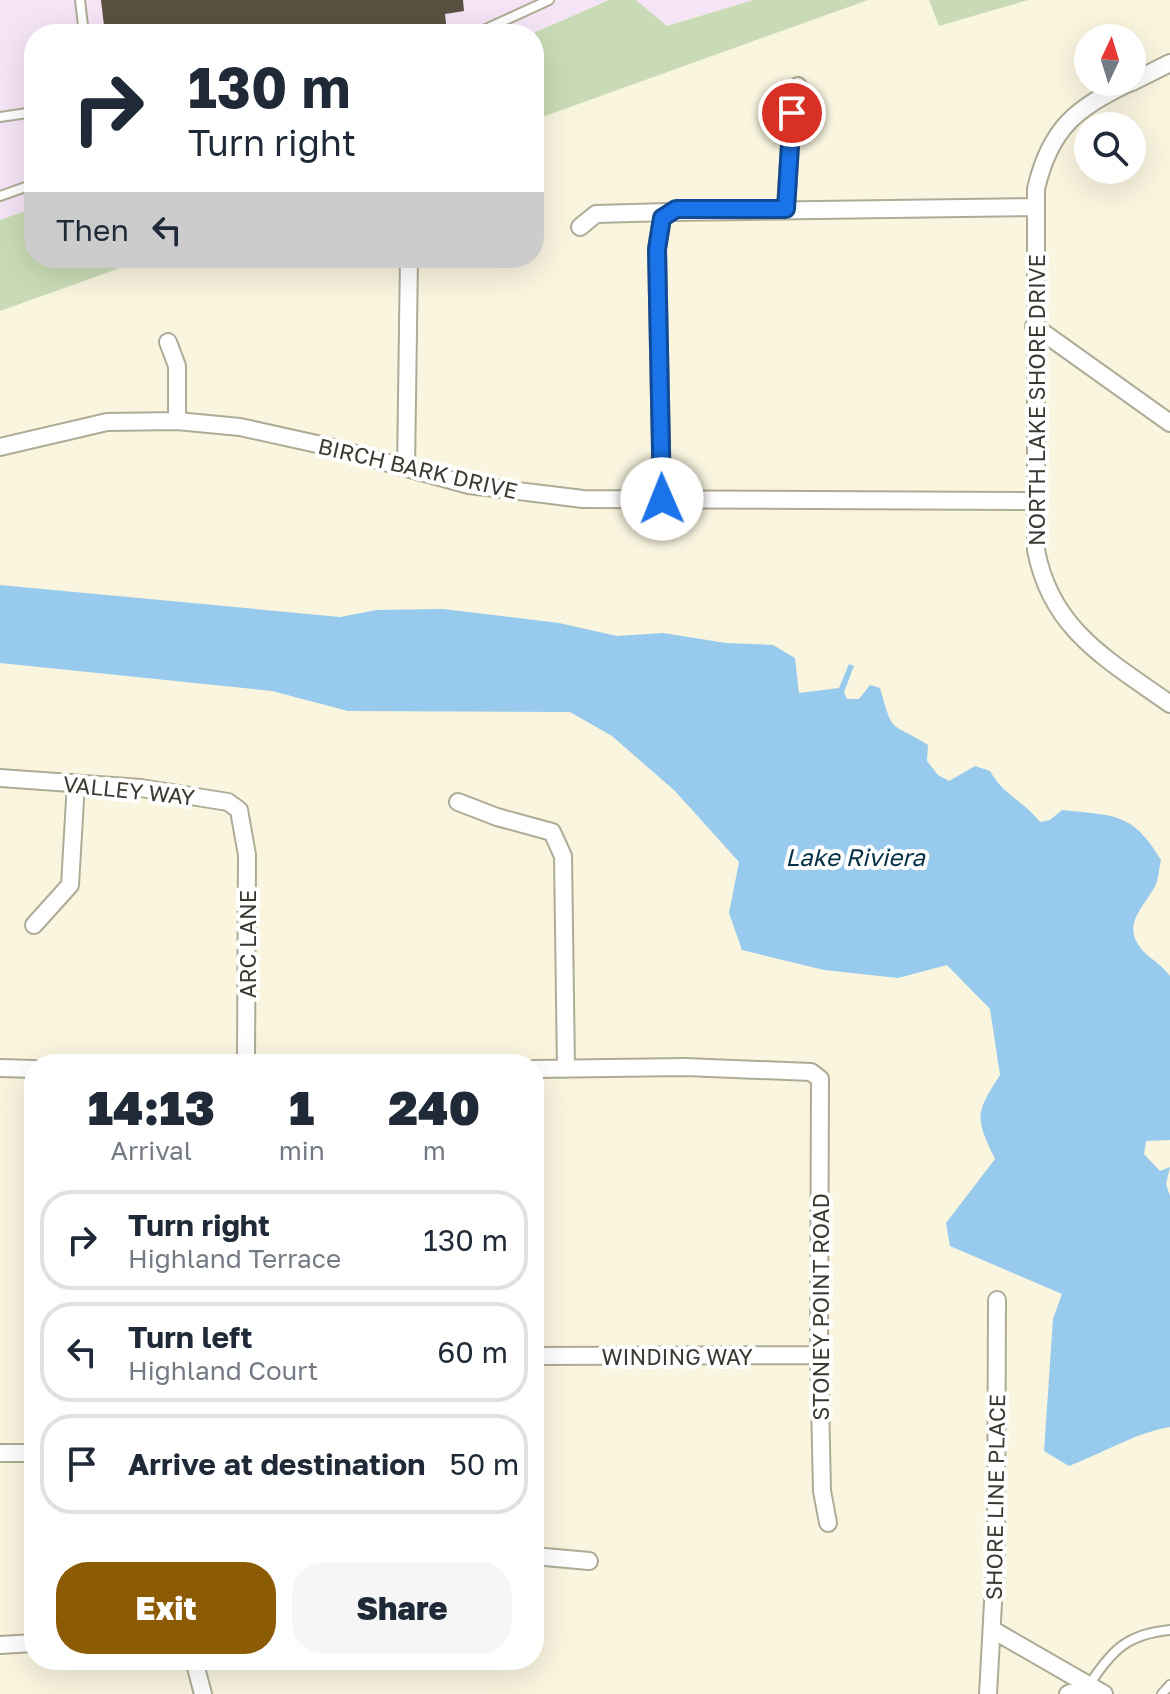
<!DOCTYPE html>
<html lang="en">
<head>
<meta charset="utf-8">
<style>
  :root { --surface:#fff; --page:#f6f6f7; --text:#1f2937; --muted:#747a83; --line:#e0e1e3; --accent:#8c5c05 }
  body { margin:0; font-family:"Golos Text",sans-serif; background:var(--page); color:var(--text); height:100vh; display:flex; flex-direction:column; font-size:30px; white-space:nowrap }
  * { box-sizing:border-box; margin:0 }
  p { font-size:26px; color:var(--muted) }
  .icon { flex:none; width:44px; height:44px; fill:none; stroke:currentColor; stroke-width:2; stroke-linecap:round; stroke-linejoin:round }
  .map { position:relative; flex:1; overflow:hidden }
  .sheet { position:absolute; left:24px; top:1054px; width:520px; height:616px; display:flex; flex-direction:column; background:var(--surface); border-radius:32px; box-shadow:0 8px 32px #0002 }
  .sheet>* { flex:none }
  .hud { position:absolute; left:24px; top:24px; width:520px; height:244px; border-radius:32px; box-shadow:0 8px 32px #0002; background:#fff; color:var(--text); overflow:hidden }
  .needle { width:52px; rotate:4deg }
  .controls { position:absolute; left:1074px; top:24px; display:grid; gap:16px }
  .controls a { display:grid; place-items:center; width:72px; height:72px; border-radius:50%; background:var(--surface); box-shadow:0 8px 32px #0002; font-size:40px }
  .pin { position:absolute; display:grid; place-items:center; width:68px; height:68px; color:#fff; margin:-34px; border:4px solid #fff; border-radius:50%; box-shadow:0 2px 8px #0007 }
  .me { position:absolute; width:88px; margin:-44px; rotate:359deg; stroke-linejoin:round; filter:drop-shadow(0 0 6px #0008) }
  .turn { display:flex; align-items:center; gap:28px; height:168px; padding:0 32px; font-size:36px }
  .turn .icon { width:104px; height:104px; stroke-width:2.5 }
  .turn b { display:block; font-size:56px; line-height:68px }
  .then { display:flex; align-items:center; height:76px; padding:0 32px; background:#0003; gap:16px; font-size:30px }
  .eta { display:flex; justify-content:space-evenly; align-items:center; height:136px; text-align:center }
  .eta b { font-size:48px; font-weight:800; line-height:56px }
  .action { display:flex; gap:16px; margin-top:auto; padding:16px 32px }
  .action a { flex:1; height:92px; border-radius:32px; background:var(--accent); color:#fff; font-size:32px; font-weight:800; line-height:92px; text-align:center }
  .action a+a { background:var(--page); color:var(--text) }
  ul { padding:0; list-style:none }
  li { display:flex; align-items:center; gap:24px; height:100px; margin:0 16px 12px; padding:0 16px; border:4px solid var(--line); border-radius:32px }
  li div { flex:1 }
  li b { display:block; font-size:30px }
  li em { font-style:normal }
  .map>svg:first-child { display:block }
</style>
</head>
<body>
<div class="map">
<svg width="1170" height="1694" viewBox="0 0 1170 1694">
  <rect width="100%" height="100%" fill="#f9f5df"/>
  <path fill="#f5e4f6" d="M0,0h609l-78,34h-497v174l-34,12z
    M636,0h117l-87,26z"/>
  <path fill="#c9dbb6" d="M609,0h27l31,26 86,-26h115l-334,120 -3,-86z
    M929,0h99l-89,26z
    M34,208v50h114l-148,53v-91z"/>
  <path fill="#97caed" d="M0,585l340,32 37,-7 66,-1 116,14 58,13 46,-3 63,10 47,2 22,13 4,35 40,-5 10,-24 5,2 -10,26 3,7h12l11,-14 10,3c14,49 9,32 48,57l-1,16 11,14 11,6 26,-15 15,5c15,26 33,29 50,51l10,-2 12,-10c52,6 70,1 99,50 -2,7 -2,17 -5,24 -10,22 -37,40 -13,67 9,9 19,14 27,25v164l-24,1 -2,13 16,17 10,-4 -4,17 4,12v231c-35,6 -67,26 -101,39l-25,-15 9,-132 9,-25 -112,-48 -4,-23 49,-64c-20,-42 -20,-45 5,-84l-10,-66 -43,-44 -49,13 -74,-8 -82,-20 -13,-37 10,-51 -64,-71 -63,-55 -42,-24 -222,-1 -76,-20 -272,-28z"/>
  <path fill="#5b5141" d="M101,0h362l1,11 -19,3 2,18 -13,2h-329z"/>
  <g fill="none" stroke-linecap="round" stroke-linejoin="round">
    <g stroke="#aeab96" stroke-width="12">
      <path id="service" d="M80,0l4,34
        M475,34l74,-34
        M0,117l34,-5
        M0,196l34,-12
        M1089,1685c23,-35 38,-51 81,-55
        M1162,1694l8,-9"/>
    </g>
    <g stroke="#aeab96" stroke-width="20">
      <path id="minor" d="M1131,82c-54,25 -81,46 -95,107v361c15,80 72,110 134,154
        M1132,82l38,-19
        M786,209l6,-96 6,-27
        M580,227l16,-13 72,-2
        M1034,326l136,97
        M168,342l9,24v55
        M0,447l107,-25 70,-1 63,6 86,19 143,39 114,14 450,2
        M406,468l3,-210
        M662,499l-5,-250 5,-31 6,-6 368,-5
        M0,778l141,10 87,14 11,8 8,45 -1,209
        M458,802l39,15 55,15 11,24 3,213
        M34,925l36,-40 6,-102
        M0,1068l34,1
        M534,1069l151,-2 126,5 9,7 -1,276 3,136 6,32
        M534,1356l285,-1
        M0,1453h34
        M534,1556l55,5
        M993,1630l111,64
        M0,1645l34,-2
        M194,1660l9,34
        M988,1694l8,-146 1,-248
        M1068,1694l21,-9"/>
    </g>
    <use href="#service" stroke="#fff" stroke-width="8"/>
    <use href="#minor" stroke="#fff" stroke-width="16"/>
  </g>
  <g fill="none" stroke-linecap="round" stroke-linejoin="round">
    <g stroke="#114b97" stroke-width="20">
      <path id="route" d="M662,499l-5,-250 5,-31 14,-9h110l6,-96"/>
    </g>
    <use href="#route" stroke="#1a73e8" stroke-width="14"/>
  </g>
  <g text-anchor="middle" dominant-baseline="central" stroke-width="8" stroke-linejoin="round" paint-order="stroke">
    <g font-size="22" fill="#3c3a32" stroke="#fff">
      <text transform="translate(1036 400) rotate(-90)">NORTH LAKE SHORE DRIVE</text>
      <text transform="translate(418 468) rotate(13)">BIRCH BARK DRIVE</text>
      <text transform="translate(129 790) rotate(6)">VALLEY WAY</text>
      <text transform="translate(247 944) rotate(-90)">ARC LANE</text>
      <text transform="translate(820 1307) rotate(-90)">STONEY POINT ROAD</text>
      <text x="677" y="1356">WINDING WAY</text>
      <text transform="translate(995 1497) rotate(-89)">SHORE LINE PLACE</text>
    </g>
    <g font-size="24" font-style="italic" fill="#053148" stroke="#fff">
      <text x="855" y="856">Lake Riviera</text>
    </g>
  </g>
</svg>
<div class="controls">
<a><svg class="needle" viewBox="-14 -14 28 28"><path d="M0-13l5 13h-10z" fill="#e53935"/><path d="M0 13l5-13h-10z" fill="#747a83"/></svg></a>
<a><svg class="icon" aria-label="search" viewBox="0 0 24 24"><circle cx="10" cy="10" r="6"/><path d="M15 15l6 6"/></svg></a>
</div>
<div class="pin" style="left:792px;top:113px;background:#d93025"><svg class="icon" aria-label="arrive" viewBox="0 0 24 24"><path d="M6 21V4h12l-3 4 3 4H6"/></svg></div>
<svg class="me" style="left:662px;top:499px" viewBox="-20 -20 40 40"><circle r="19" fill="#fff"/><path d="M0-13L10 11 0 6-10 11z" fill="#1a73e8"/></svg>
<div class="hud">
<div class="turn"><svg class="icon" aria-label="right" viewBox="0 0 24 24"><path d="M7 20v-9h11M14 6l5 5-5 5"/></svg><div><b>130 m</b>Turn right</div></div>
<div class="then">Then<svg class="icon" aria-label="left" viewBox="0 0 24 24"><path d="M17 20v-9H6M10 6l-5 5 5 5"/></svg></div>
</div>
<section class="sheet">
<div class="eta">
<div><b>14:13</b><p>Arrival</p></div>
<div><b>1</b><p>min</p></div>
<div><b>240</b><p>m</p></div>
</div>
<ul>
<li><svg class="icon" aria-label="right" viewBox="0 0 24 24"><path d="M7 20v-9h11M14 6l5 5-5 5"/></svg><div><b>Turn right</b><p>Highland Terrace</p></div><em>130 m</em></li>
<li><svg class="icon" aria-label="left" viewBox="0 0 24 24"><path d="M17 20v-9H6M10 6l-5 5 5 5"/></svg><div><b>Turn left</b><p>Highland Court</p></div><em>60 m</em></li>
<li><svg class="icon" aria-label="arrive" viewBox="0 0 24 24"><path d="M6 21V4h12l-3 4 3 4H6"/></svg><div><b>Arrive at destination</b></div><em>50 m</em></li>
</ul>
<div class="action"><a>Exit</a><a>Share</a></div>
</section>
</div>
</body>
</html>
